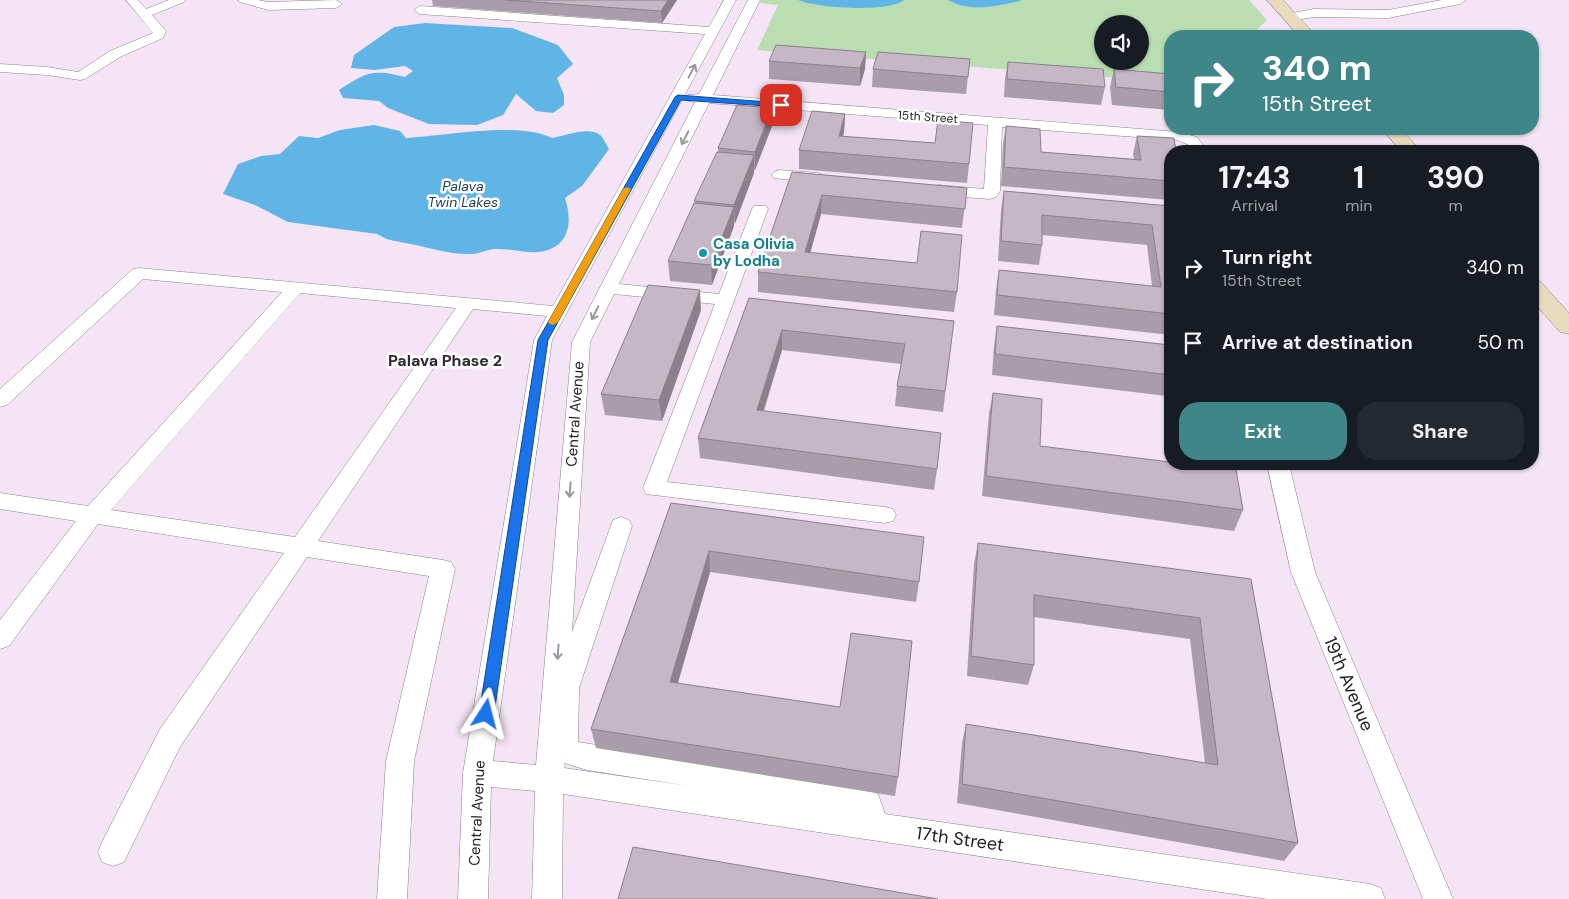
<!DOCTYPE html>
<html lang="en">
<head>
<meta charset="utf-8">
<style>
  :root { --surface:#171b24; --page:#242831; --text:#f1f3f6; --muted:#9ea1a6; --accent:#3e8688 }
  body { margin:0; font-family:"DM Sans",sans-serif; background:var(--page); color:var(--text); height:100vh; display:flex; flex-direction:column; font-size:19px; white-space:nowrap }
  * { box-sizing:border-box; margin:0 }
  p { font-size:16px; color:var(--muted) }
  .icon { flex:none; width:28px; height:28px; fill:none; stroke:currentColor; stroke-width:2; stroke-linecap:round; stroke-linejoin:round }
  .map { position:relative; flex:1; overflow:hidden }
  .sheet { position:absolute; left:1164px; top:145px; width:375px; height:325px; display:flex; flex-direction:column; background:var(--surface); border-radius:20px; box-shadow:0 1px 4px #0004 }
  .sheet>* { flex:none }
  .guide { position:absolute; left:1164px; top:30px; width:375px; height:105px; border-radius:20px; box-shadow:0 1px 4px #0004; background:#3e8688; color:#fff; overflow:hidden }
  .buttons { position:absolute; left:1094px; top:15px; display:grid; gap:10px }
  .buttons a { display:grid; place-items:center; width:55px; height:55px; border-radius:50%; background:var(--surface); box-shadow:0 1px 4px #0004; font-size:25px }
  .pin { position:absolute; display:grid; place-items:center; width:42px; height:42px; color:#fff; margin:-21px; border-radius:10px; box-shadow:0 2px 8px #0006 }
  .me { position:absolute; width:55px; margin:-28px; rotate:9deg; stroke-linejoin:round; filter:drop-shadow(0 0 4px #0008) }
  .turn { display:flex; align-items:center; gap:18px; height:105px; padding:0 15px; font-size:22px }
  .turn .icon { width:65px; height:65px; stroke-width:2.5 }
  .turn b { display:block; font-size:35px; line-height:42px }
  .eta { display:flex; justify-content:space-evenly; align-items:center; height:85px; text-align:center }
  .eta b { font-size:30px; font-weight:700; line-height:35px }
  .cta { display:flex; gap:10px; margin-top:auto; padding:10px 15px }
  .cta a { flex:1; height:58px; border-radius:20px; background:var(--accent); color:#fff; font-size:20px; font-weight:700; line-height:58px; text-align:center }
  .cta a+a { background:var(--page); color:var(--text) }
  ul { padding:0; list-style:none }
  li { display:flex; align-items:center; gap:15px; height:75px; padding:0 15px }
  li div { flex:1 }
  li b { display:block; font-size:19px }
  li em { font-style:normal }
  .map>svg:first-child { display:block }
</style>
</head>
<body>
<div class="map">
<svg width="1569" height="899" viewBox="0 0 1569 899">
  <rect width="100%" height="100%" fill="#f4e4f5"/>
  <path fill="#badeb2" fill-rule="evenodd" d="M761,0h488l18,20 -12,12 -28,4h-57v46l-413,-32 21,-45 -18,-2zM1102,24h38v37h-38z"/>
  <path fill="#61b5e6" d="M798,0h106c-16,13 -87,8 -106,0z
    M948,0h71l2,1c-26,5 -49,12 -73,-1z
    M425,23l87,5 46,17 15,19 -16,14 7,17v10l-11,8 -17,-2 -20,-17 -13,21 -26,10 -48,-1 -41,-16 -9,-7 -36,-3 -4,-8c28,-18 33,-21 66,-13l8,-6 -8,-5 -30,4 -24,-2 3,-13 40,-28z
    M374,125l26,6 6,7c38,-2 113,-17 146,0 13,-2 37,-12 48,-3 4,3 6,10 9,14l-27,37 -17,12c7,21 6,46 -20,53 -16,4 -34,-3 -50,-2 -7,0 -14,4 -22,5 -24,1 -44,-7 -68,-11 -13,-3 -16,-2 -28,-9l-89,-12 -33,-17 -32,-11 15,-30 23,-8 19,-2 19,-18 19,2 22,-8z"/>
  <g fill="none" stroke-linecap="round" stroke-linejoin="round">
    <g stroke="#8d7f8e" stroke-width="1">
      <path id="street" d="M126,0h12l8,9 23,-9h17l-2,2 -32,13 14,16 -3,7 -43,19 -35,22 -5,1 -33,-5 -47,-3v-8l47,3 31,5 32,-21 43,-18z
        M238,0h20l10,2 68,-2 6,4 -6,4 -68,2 -28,-8z
        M724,0h12l-184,340 -59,421 43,4 36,-423 123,-240 -7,-1 -2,-3 2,-3 11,-1 49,-94h12l-47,95 465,37 19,5 10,14h-14l-4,-6 -12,-5 -175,-13 -2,64 -4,6 -6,2 -52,-4 -6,-2 -2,-3 2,-3 6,-2 46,4 4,-64 -279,-22 -90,181 100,10 33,-85 2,-3h12l2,3 -101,273 218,25 8,2 3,6 -3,6 -8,2 -239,-29 -3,-6 72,-184 -101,-10 -24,48 -18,290 41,-112 8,-3 8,3 3,6 -53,162 -1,54 281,45 19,7 7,20 485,70 11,4 4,11h-118l-704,-105 -1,105h-30l3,-108 -44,-4 -3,112h-30l5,-126 71,-433 13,-24 -74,-7 -155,232 125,19 8,2 4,7 -41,192 -7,138h-30l9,-138 43,-185 -122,-19 -127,190 -56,115 -11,4 -11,-4 -4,-10 4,-10 58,-113 124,-176 -186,-29 -89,122 -9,3v-29l76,-99 -76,-12v-16l88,13 194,-214 -139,-13 -136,126 -7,2v-18l133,-120 6,-1 414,38 152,-272 -285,-20 -6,-4 6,-4 289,21zM300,293l156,15 -161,229 -184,-27zM564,763l23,7 102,16 -125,-18z
        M1442,0h24l-6,4 -72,14 -74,-1 -23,4 -6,-4 2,-3 27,-5 74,1z
        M779,170l39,3 5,2 3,3 -3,3 -5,2 -44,-5 -3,-3 3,-3z
        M1267,464h22l26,108 138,327h-30l-132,-327z"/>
    </g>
    <g stroke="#8d7f8e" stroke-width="1">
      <path id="secondary" d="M1267,0h16l33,36h-17z
        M1382,129h19l20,22h-20z
        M1532,279l8,2 29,32v21l-9,-2 -28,-31z"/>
    </g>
    <use href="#street" fill="#fff" fill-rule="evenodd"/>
    <use href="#secondary" fill="#e9dabe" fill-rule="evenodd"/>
  </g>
  <path fill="#aa9dab" d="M432,0h245l-15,23 -229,-17z
    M866,52l-1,17 -5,17 -91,-7v-18z
    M970,59l-4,35 -94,-7 1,-18z
    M1008,62l97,25 -4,18 -97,-8 1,-18z
    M1114,69l56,5v36l-58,-5 -2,-18z
    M772,108v18l-17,44h-1v3l-20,51v2l-22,59 -42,-4 -2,-20 27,-58 -1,-2 24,-49v-4z
    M845,114l-1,18 -1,4 126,28 -2,19 -168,-14v-19z
    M1006,126l35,26 93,7 -1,-5 4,-18 33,15v49l-169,-14 2,-42z
    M792,172l175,16 -5,40 -141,-14 -11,39 147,39 -3,20 -196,-20v-20z
    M1004,191l166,15v129l-176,-20 2,-25 3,-20 153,16 -5,-41 -105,-10v10l-3,20 -41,-4 3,-51z
    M749,298l205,23 -11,91 -48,-6 2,-20 4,-22 -119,-14 -18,61 173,58 -3,21 -234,-32 -2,-20z
    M701,310l-39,111 -57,-6 -4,-21z
    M997,326l173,19v82l-3,-31 -175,-21 2,-29z
    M993,393l47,53 130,18h65l8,46 -9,21 -252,-35 7,-83z
    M671,503l248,79 -3,20 -206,-30 -32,111 220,94 -3,19 -299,-48 -5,-19z
    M978,543l273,36 47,264 -14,18 -327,-58 5,-60 4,-19 239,39 -15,-124 -156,-22v48l-6,20 -61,-9 7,-112z"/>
  <path fill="#8b808b" d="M668,0h9l-15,23 -1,-12z
    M866,52l-1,17 -5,17v-18z
    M772,108v18l-17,44v-18z
    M845,114l-1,18 -6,22 1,-18z
    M754,155v18l-19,51 -1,-19z
    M822,195l-1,19 -16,58v-20z
    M734,207v19l-22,59 -1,-20z
    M700,290l1,20 -39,111 -3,-21z
    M782,330v20l-25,80v-20z
    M709,551l1,21 -38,130 -2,-20z"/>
  <path fill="#c6b7c7" stroke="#8b808b" d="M505,0h163l-7,11z
    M776,45l90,7 -6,16 -91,-7z
    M878,52l92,7 -2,18 -95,-8z
    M1008,62l95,7 2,18 -98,-8z
    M1114,69l56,5v18l-54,-5z
    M737,105l35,3 -17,44 -37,-4z
    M812,111l33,3 -6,22 96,7 3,-23 35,3 -4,41 -170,-14z
    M1006,126l34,3 1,23 100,8 -4,-24 37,2 2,13h-6v30l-166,-14z
    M717,152l37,3 -20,50 -40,-4z
    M792,172l175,16 -2,21 -143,-14 -17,57 112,11 4,-32 41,4 -5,57 -199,-20z
    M1004,191l166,15v108l-173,-19 2,-25 162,17 -9,-62 -110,-10v30l-41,-4z
    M694,203l40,4 -23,58 -43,-4z
    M648,285l52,5 -41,110 -58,-6z
    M749,298l205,23 -9,70 -48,-5 8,-42 -123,-14 -25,80 184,23 -4,36 -239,-31z
    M997,326l173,19v30l-175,-21z
    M993,393l49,6 -2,47 130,16v2h65l8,46 -257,-34z
    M671,503l253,34 -5,45 -210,-31 -39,131 170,25 11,-74 61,8 -14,136 -307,-48z
    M978,543l273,36 47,264 -336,-59 4,-60 252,41 -18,-147 -166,-23v70l-63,-9z
    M633,847l305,52h-320z"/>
  <defs><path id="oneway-shaft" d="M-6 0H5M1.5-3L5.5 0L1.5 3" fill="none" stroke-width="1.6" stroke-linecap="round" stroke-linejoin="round" transform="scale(1.25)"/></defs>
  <g stroke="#9b989b">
    <use href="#oneway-shaft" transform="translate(692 71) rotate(-62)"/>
    <use href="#oneway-shaft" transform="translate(685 138) rotate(117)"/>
    <use href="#oneway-shaft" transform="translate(595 313) rotate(116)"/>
    <use href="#oneway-shaft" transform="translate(570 490) rotate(94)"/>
    <use href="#oneway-shaft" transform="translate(558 652) rotate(94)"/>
  </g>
  <path fill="#1a73e8" stroke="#114b97" d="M678,95l103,8 4,2 -4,2 -100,-7 -133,240 -54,374 -3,5 -5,2 -5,-2 -2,-5 59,-374 137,-243z"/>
  <path fill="#f59e0b" d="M627,187l4,2 -73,133 -5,3 -3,-1 -2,-2 75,-133z"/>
  <circle fill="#0f9aa8" stroke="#fff" stroke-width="2" cx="703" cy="253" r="5"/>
  <g text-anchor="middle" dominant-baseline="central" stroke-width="5" stroke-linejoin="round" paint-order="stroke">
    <g font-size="12" fill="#201b21" stroke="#fff">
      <text transform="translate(928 117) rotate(4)">15th Street</text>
    </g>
    <g font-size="14" font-style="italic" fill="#1d4156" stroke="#fff">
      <text x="463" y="186">Palava<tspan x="463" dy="16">Twin Lakes</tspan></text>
    </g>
    <g font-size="15" font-weight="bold" fill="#0d838f" stroke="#fff" text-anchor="start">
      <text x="713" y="244">Casa Olivia<tspan x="713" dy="17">by Lodha</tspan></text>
    </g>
    <g font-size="15" fill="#201b21" stroke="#fff">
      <text transform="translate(575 414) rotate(-86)">Central Avenue</text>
      <text transform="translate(477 813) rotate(-87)">Central Avenue</text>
    </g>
    <g font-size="16" font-weight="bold" fill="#322633" stroke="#fff">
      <text x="445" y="360">Palava Phase 2</text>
    </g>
    <g font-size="18" fill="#201b21" stroke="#fff">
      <text transform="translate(1349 684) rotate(67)">19th Avenue</text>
      <text transform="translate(960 839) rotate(8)">17th Street</text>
    </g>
  </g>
</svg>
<div class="buttons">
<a><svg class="icon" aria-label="sound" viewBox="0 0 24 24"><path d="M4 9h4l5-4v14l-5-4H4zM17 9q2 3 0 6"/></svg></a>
</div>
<div class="pin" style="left:781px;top:105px;background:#d93025"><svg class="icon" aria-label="arrive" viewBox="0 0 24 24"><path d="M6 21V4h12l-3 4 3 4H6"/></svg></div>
<svg class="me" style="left:486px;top:714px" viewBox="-20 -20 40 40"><path d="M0-17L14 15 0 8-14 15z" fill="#1a73e8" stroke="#fff" stroke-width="4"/></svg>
<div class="guide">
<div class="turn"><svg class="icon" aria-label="right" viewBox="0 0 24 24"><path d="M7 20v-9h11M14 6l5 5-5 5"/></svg><div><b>340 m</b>15th Street</div></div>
</div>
<section class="sheet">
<div class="eta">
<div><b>17:43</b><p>Arrival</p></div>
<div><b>1</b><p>min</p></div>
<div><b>390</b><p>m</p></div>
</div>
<ul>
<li><svg class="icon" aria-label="right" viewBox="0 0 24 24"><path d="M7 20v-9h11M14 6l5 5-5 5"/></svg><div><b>Turn right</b><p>15th Street</p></div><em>340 m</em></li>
<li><svg class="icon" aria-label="arrive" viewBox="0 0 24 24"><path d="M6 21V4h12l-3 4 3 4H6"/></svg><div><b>Arrive at destination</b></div><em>50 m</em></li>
</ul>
<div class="cta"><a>Exit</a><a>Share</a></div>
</section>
</div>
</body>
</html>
